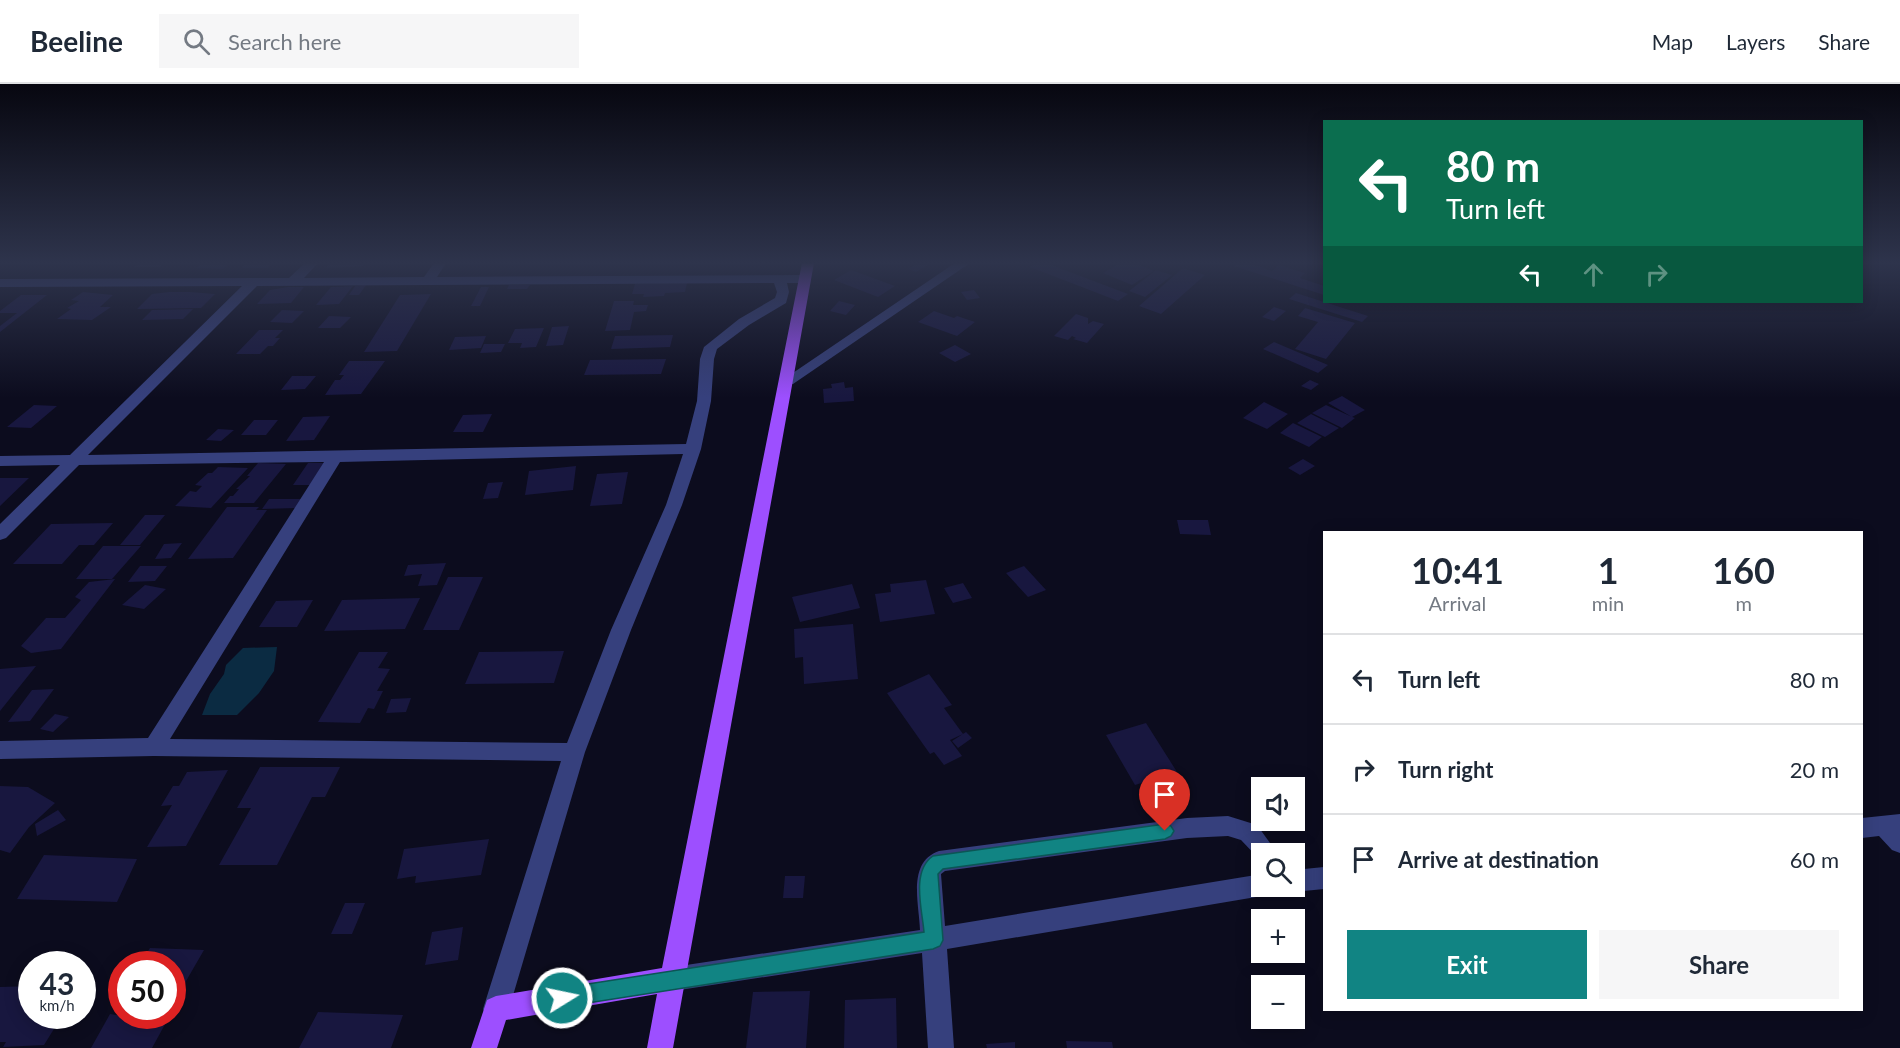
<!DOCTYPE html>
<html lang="en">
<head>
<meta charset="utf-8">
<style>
  :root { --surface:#fff; --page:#f6f6f7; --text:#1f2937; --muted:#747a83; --line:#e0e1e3; --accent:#118483 }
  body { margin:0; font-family:Lato,sans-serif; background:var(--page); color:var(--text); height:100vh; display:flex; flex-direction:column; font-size:22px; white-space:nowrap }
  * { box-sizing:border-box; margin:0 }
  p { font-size:20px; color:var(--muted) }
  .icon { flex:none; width:33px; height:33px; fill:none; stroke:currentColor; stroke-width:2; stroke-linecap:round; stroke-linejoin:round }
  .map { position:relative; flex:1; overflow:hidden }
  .side { position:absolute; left:1323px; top:447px; width:540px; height:480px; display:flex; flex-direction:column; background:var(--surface); border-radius:0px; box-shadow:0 3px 15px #0003 }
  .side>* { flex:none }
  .hud { position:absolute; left:1323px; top:36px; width:540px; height:183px; border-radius:0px; box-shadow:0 3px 15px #0003; background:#0b6e4f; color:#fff; overflow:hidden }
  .fabs { position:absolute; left:1251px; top:693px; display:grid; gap:12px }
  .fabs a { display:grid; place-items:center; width:54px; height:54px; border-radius:0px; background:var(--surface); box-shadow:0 3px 15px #0003; font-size:30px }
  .speed { position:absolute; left:18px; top:867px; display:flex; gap:12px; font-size:30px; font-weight:700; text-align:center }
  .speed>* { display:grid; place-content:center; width:78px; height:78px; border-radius:50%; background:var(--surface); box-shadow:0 3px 15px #0003; line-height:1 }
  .speed small { font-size:15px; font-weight:400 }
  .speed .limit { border:9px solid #d22; background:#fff; color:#111 }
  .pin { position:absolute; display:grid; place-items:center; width:51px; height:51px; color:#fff; margin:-62px -26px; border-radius:50% 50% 50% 0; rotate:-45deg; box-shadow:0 0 6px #0007 }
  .pin .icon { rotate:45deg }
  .me { position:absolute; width:66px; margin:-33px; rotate:80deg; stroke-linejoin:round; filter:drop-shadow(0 0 4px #0008) }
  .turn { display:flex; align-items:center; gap:21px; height:126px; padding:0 24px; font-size:27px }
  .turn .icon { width:78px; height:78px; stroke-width:2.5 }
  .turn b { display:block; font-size:42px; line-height:51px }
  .lanes { display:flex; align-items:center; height:57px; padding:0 24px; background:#0003; justify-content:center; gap:30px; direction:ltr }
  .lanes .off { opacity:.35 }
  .eta { display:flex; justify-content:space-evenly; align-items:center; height:102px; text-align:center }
  .eta b { font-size:36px; font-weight:700; line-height:42px }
  .action { display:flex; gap:12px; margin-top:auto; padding:12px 24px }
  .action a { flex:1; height:69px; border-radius:0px; background:var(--accent); color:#fff; font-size:24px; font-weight:700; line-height:69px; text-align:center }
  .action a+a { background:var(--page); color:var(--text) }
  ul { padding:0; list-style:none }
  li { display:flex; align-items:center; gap:18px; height:90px; padding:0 24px; border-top:2px solid var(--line) }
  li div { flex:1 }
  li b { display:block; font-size:22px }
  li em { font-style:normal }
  header { display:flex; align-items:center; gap:36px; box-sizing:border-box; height:84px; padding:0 30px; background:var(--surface); border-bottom:2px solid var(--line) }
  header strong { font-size:28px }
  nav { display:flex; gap:33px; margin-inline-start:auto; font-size:21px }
  .search { width:420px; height:54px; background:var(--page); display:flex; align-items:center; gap:15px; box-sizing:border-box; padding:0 21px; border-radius:0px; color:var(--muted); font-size:22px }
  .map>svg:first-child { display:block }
</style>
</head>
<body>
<header>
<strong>Beeline</strong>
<div class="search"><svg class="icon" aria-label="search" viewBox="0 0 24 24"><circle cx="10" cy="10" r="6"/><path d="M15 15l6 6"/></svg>Search here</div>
<nav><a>Map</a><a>Layers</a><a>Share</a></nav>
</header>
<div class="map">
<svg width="1900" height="964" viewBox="0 0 1900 964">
  <rect width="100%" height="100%" fill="#0c0c1e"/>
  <path fill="#0b2b42" d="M277,563l-3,24 -15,22 -22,22h-35l8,-21 14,-20 2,-9 17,-17z"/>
  <path fill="#18173f" d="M140,179h25l-5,4h-25z
    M202,179h27l-6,6 -27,-1z
    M247,179h26l-6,5h-25z
    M329,179h37l-3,3 -37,2z
    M917,179h10l2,1 -13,8 -8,-3z
    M1036,179h10l82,31 -10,7 -88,-34z
    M1120,179h14l20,8 -22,14 -29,-12z
    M1237,179h12l23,8 7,-6 26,8 -5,5 24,8v9l-90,-29z
    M1183,184l22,7 -44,39 -22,-8z
    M851,186l44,16 -17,11 -44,-17z
    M1156,186l16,5 -27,22 -16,-6z
    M687,199l-2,9 -20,1 -1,3 -21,1 1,-3h-12l3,-10z
    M366,201l-7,10h-10l6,-9z
    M509,201h21l-3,4h-20z
    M353,202l-14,18 -23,1 15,-18z
    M288,203h16l-13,16 -34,1 13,-14z
    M481,203h8l-9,19h-9z
    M974,206l6,8 -13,2 -6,-8z
    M83,208l30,3 -13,12h11l-19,13 -35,-1 14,-10 -4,-1 12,-7 -8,-1z
    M169,208h21l25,2 -14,14 -64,1 15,-15z
    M1296,209l72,23 -6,6 -73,-23z
    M431,210l-34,57 -33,1 36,-57z
    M21,211h26l-47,37v-6l17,-13h-17v-2z
    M614,217h20l-1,4h15l-2,6 -12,1 -4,18 -25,1z
    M839,217l16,4 -9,10 -16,-4z
    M1274,223l12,4 -12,10 -12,-4z
    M1305,224l50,15 -29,36 -31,-10 23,-27 -20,-6z
    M193,225l-10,10 -41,1 10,-10z
    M282,226l22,1 -12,12 -22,-1z
    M934,227l20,7 3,-2 18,6 -18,14 -39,-14z
    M1076,230l12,4v6l5,-3 11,3 -17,19 -14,-4 3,-1 -4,-2 -4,4 -14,-4z
    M329,232l22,1 -11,11h-22z
    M569,242l-6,19 -17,1 6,-19z
    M544,244l-8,19 -16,1 2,-5h-14l7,-14z
    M259,246h24l-8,8h5l-7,8h-5l-8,8h-24z
    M673,251l-3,12 -59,2 4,-13z
    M486,252l-5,12 -32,2 6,-13z
    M1274,258l54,23 -10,8 -55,-24z
    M484,260h21l-4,8 -21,1z
    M955,261l16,9 -16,8 -16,-9z
    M666,275l-5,15 -77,1 6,-15z
    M349,277h36l-24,33 -36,1 10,-15h5l4,-5h-5z
    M292,292h24l-11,13 -24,1z
    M1310,296l9,4 -8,6 -10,-4z
    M844,298l1,6 8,-1 1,14 -30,2 -1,-14 9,-1 -1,-4z
    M1342,312l23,14 -13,7 -24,-14z
    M1264,318l24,12 -21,15 -24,-11z
    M34,321l23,1 -26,22 -24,-1z
    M1326,321l24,11 5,2 -13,10 -30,-15z
    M492,330l-9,18h-30l10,-17z
    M1311,330l28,14 -14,9 -28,-14z
    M330,332l-16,24 -28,1 17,-24z
    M254,336h24l-12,15h-25z
    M1293,339l29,14 -13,10 -29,-14z
    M218,345l16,1 -13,11 -15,-1z
    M1303,375l12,7 -15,9 -12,-7z
    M258,379l28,1 -32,39h-30l6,-7h3l6,-7h-3l14,-13h-3z
    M308,379h18l-15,22h-18z
    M576,382l-3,24 -48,5 4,-24z
    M218,383l30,1 -37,40 -36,-2 15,-15 6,1 6,-6 -7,-1 13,-12h4z
    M628,388l-6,32 -32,2 7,-32z
    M0,394h29l-29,28z
    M503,398l-5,16 -15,1 5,-16z
    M269,415h34l-7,9 -34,1z
    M227,423h32l-3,3h11l-34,48 -45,1z
    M145,431h20l-25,30h-20z
    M1177,436h31l3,15 -31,-1z
    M113,439l-19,22h-15l-17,19h-49l38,-40z
    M182,459l-11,15 -16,1 9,-15z
    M103,462h38l-29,33h-36z
    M446,479l-9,22 -19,1 4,-12 -18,2 4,-11z
    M140,482h27l-12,15 -27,1z
    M1024,482l22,24 -18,7 -22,-24z
    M448,493h35l-24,53h-36z
    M115,495l-54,70 -30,4 -10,-7 25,-28h19l16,-18 -6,-3 14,-15z
    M926,496l9,34 -55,8 -5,-28 16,-2 -1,-8z
    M963,499l9,15 -19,5 -9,-15z
    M852,500l8,24 -60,14 -8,-25z
    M145,501l21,4 -22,20 -22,-4z
    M420,514l-15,31 -81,2 18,-31z
    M313,516l-16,27h-38l17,-26z
    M853,540l5,55 -54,5 -1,-27 -8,1 -1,-29z
    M564,567l-10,32 -89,1 14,-32z
    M359,568h29l-10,16 12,1 -13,22h6l-9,18 -6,-1 -8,15 -42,-1z
    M36,582l-36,45v-42z
    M929,590l23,31 -8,3 19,26 -13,6 12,16 -18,9 -10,-13 -4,2 -43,-61z
    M54,605l-24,32 -22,1 24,-32z
    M411,614l-5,14 -20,1 5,-14z
    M55,630l14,3 -16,15 -13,-3z
    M1146,639l31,49 -42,13 -29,-50z
    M966,648l6,6 -14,10 -6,-7z
    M260,683h80l-15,30h-13l-35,68h-58l32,-57h-14z
    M228,686l-42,76 -39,1 25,-42 -11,1 12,-20h6l8,-14z
    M0,702l28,1 27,16 -26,24 -19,26 -10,-3z
    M58,726l8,10 -29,16 -2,-12z
    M489,755l-8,36 -66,8 1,-7 -19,3 7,-30z
    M44,771l93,4 -20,43 -100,-3z
    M785,792h20l-2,22h-20z
    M345,819h20l-13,31h-21z
    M463,843l-5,33 -33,5 7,-33z
    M150,864l54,2 -22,38h-10v-24h-32z
    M32,902v30h30l-18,29 -41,2 3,-5h-6v-55z
    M810,907l-4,57h-60l7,-56z
    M896,914l1,50h-53l1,-48z
    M318,928l85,3 -12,33h-92z
    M110,930l12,2 47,1 -17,31h-61z
    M1066,957l46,1 1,6h-46z
    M1015,958v6h-28l-1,-4z"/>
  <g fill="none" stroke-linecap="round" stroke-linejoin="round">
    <path fill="#36407d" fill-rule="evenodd" d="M305,179h13l-14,15 120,-1 10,-14h12l-9,14 368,-2 6,4 -6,4h-18l2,9 -3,11 -37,22 -32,24 -3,10 -3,42 -10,48 -19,56 -51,125 -46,122 -76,257 -4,9 -9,4 -9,-4 -4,-9 78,-248 -407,-5 -154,3v-18l148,-3 176,-276 -245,3 -73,73 -6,2v-16l60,-59 -60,1v-10l70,-1 172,-169 -242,1v-8l289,-1zM774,199l3,9 -2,6 -36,21 -35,28 -4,12 -3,42 -11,43 -598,11 169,-169zM683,370l-17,51 -55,125 -44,113 -397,-4 170,-277z
      M955,179h15l-177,121h-10l-2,-3z
      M1900,730v39l-8,-3 -13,-14 -17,2v-20z
      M1228,732l29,9 21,29h-16v8l-21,-22 -13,-4 -41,2 -242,33 -4,3 4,52 317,-52v12h11l-3,7 -8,3 -315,53 7,99h-26l-6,-95 -249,38 -9,-3 -4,-9 4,-9 9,-3 247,-37c-1,-27 -13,-68 19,-79l248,-33z
      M1324,783v22l-30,3 -8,-3 -1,-3h9v-16z"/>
    <path fill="#9d4fff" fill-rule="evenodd" d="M802,179h12l-141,785h-26l10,-54 -151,26 -9,28h-26l16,-48 9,-4 166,-28z"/>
  </g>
  <linearGradient id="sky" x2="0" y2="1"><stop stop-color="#070710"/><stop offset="0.57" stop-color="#2e344c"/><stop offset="1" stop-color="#2e344c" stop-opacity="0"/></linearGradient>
  <rect width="1900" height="314" fill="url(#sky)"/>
  <path fill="#118483" stroke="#0b5655" stroke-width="1.5" d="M1165,740l6,2 3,5 -3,5 -6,3 -222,30 -5,5 5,66 -3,6 -7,3 -371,58 -6,-3 -3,-6 3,-7 6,-3 362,-56c-2,-23 -13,-61 9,-76z"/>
</svg>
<div class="fabs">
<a><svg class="icon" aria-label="sound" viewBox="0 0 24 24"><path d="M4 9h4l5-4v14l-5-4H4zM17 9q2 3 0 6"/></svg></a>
<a><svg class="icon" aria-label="search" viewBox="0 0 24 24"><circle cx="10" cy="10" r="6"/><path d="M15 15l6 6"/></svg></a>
<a>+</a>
<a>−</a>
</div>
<div class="speed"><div>43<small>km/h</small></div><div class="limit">50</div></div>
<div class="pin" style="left:1165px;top:747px;background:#d93025"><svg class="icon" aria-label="arrive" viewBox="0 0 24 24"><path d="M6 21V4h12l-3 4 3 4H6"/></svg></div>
<svg class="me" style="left:562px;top:914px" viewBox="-20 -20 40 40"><circle r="17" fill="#118483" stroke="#fff" stroke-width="3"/><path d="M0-11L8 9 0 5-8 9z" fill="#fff"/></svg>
<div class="hud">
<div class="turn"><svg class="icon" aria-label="left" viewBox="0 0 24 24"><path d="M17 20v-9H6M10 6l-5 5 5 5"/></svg><div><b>80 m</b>Turn left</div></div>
<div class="lanes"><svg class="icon" aria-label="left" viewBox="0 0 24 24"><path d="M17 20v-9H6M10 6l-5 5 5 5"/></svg><svg class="icon off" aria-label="ahead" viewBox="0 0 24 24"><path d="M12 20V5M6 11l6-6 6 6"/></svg><svg class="icon off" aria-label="right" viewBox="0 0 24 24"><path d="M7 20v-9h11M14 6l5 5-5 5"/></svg></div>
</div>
<section class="side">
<div class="eta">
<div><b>10:41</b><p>Arrival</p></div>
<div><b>1</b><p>min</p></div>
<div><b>160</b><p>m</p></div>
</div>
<ul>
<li><svg class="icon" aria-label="left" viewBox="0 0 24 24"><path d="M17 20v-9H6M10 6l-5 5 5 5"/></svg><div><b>Turn left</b></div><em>80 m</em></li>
<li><svg class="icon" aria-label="right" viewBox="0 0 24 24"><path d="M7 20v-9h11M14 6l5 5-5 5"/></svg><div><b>Turn right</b></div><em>20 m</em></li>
<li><svg class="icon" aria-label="arrive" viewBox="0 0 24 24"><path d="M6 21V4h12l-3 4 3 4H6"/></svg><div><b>Arrive at destination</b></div><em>60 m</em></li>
</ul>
<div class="action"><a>Exit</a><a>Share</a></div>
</section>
</div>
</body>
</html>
